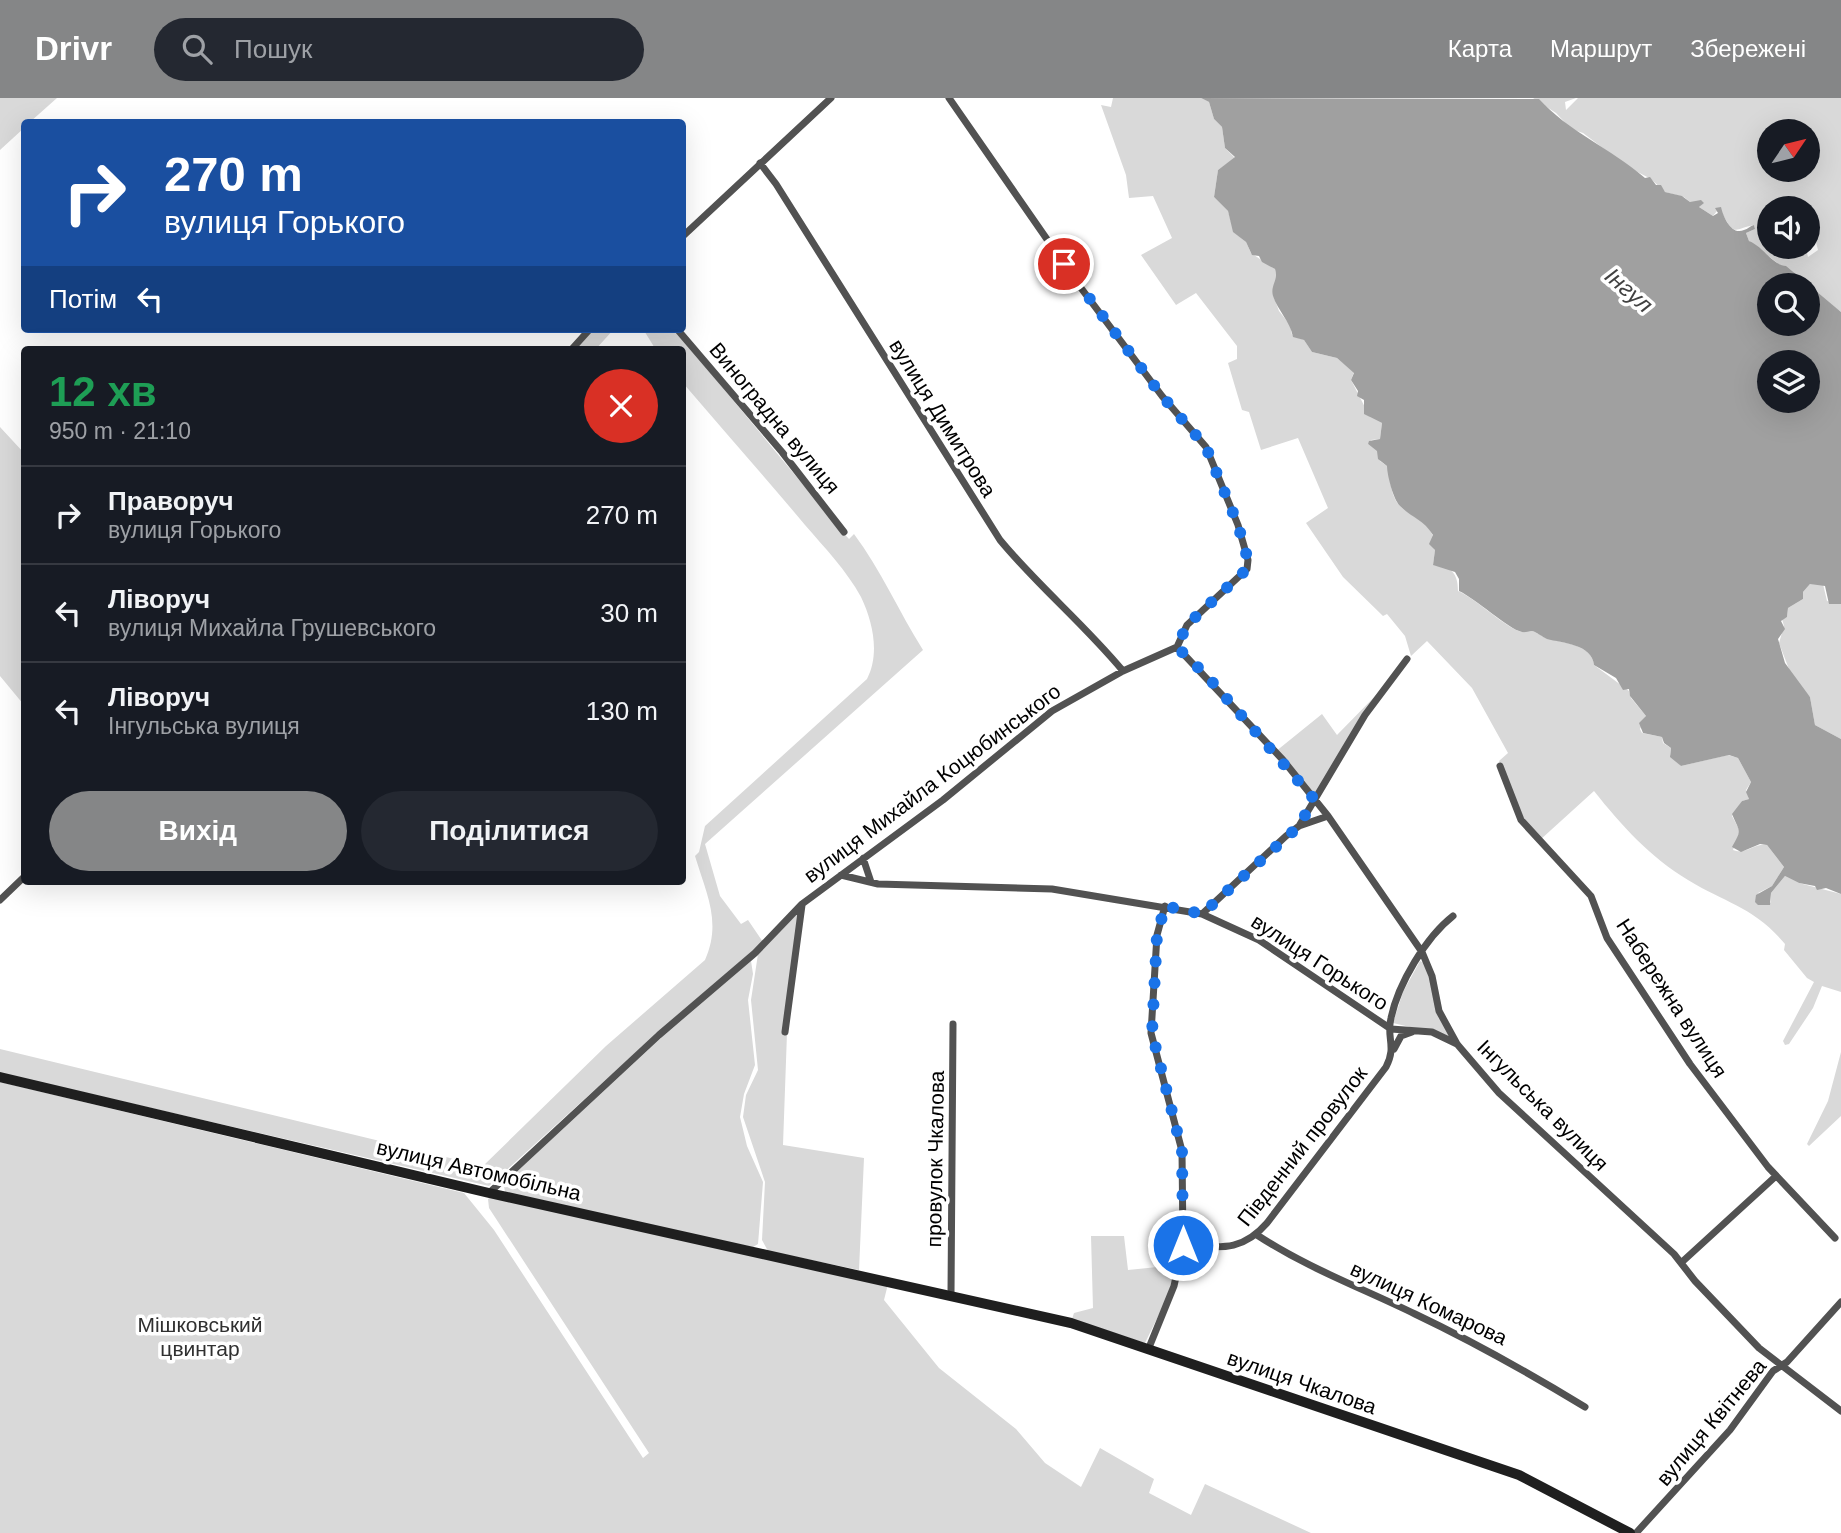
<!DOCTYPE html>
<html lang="uk">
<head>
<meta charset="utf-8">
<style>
  :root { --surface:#171b24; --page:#242831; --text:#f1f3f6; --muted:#9ea1a6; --line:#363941; --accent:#858687 }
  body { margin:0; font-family:Arial,sans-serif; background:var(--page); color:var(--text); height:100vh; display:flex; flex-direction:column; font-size:26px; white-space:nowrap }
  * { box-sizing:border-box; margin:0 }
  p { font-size:23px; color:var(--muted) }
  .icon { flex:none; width:38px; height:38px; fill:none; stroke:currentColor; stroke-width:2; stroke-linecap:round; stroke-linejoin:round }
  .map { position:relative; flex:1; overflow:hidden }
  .details { position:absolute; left:21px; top:248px; width:665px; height:539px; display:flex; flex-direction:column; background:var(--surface); border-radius:7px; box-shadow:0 7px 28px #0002 }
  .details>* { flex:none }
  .top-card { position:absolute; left:21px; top:21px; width:665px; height:214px; border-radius:7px; box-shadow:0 7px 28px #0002; background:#1a4fa0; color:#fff; overflow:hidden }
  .needle { width:46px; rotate:55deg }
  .buttons { position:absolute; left:1757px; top:21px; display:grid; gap:14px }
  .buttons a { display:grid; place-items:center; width:63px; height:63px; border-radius:50%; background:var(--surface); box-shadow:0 7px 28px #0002; font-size:35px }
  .pin { position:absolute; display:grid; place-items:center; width:60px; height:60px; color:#fff; margin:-30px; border:4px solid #fff; border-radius:50%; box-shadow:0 2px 7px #0007 }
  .me { position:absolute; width:77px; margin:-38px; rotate:0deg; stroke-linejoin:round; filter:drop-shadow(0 0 5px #0008) }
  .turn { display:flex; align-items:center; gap:24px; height:147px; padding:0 28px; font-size:32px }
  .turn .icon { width:91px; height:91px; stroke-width:2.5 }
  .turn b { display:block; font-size:49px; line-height:60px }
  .then { display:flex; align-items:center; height:66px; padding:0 28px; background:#0003; gap:14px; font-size:26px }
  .round { display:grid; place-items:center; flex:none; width:74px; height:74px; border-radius:37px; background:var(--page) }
  .summary { display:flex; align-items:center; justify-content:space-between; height:119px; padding:0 28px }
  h1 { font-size:42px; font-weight:700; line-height:52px; color:#1e9e55 }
  .primary-button { display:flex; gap:14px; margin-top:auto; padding:14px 28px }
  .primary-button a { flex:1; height:80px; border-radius:42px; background:var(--accent); color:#fff; font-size:28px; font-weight:700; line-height:80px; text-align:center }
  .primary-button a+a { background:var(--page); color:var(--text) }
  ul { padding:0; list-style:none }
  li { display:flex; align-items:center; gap:21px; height:98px; padding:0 28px; border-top:2px solid var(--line) }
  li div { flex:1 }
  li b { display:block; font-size:26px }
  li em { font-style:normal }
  header { display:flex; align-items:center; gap:42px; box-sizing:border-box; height:98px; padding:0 35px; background:var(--accent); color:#fff }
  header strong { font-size:33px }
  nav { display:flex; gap:38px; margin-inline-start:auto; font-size:24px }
  .search { width:490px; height:63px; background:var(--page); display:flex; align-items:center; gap:18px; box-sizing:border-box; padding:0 24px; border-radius:38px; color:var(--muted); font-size:26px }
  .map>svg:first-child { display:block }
</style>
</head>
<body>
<header>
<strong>Drivr</strong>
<div class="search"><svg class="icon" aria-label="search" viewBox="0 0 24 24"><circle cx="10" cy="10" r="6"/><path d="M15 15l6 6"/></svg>Пошук</div>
<nav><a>Карта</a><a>Маршрут</a><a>Збережені</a></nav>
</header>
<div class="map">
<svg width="1841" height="1435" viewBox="0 0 1841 1435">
  <rect width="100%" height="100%" fill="#fff"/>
  <path fill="#d9d9d9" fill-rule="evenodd" d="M0,0h57l-27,24h-6v6l-24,22z
    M1113,0h88l8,4 5,17 8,8 3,21 10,10 -17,12 -4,27 14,14 6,21 12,10 5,11 24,16 3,8 -5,18 6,16 11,14 2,10 12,5 8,12 25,6 17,14 -3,8 19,37 12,6 -2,16 -9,1 -3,4 10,7 2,10 7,5c4,13 3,30 13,40 11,11 26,13 33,30l-3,8 5,6 -2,15c19,1 25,9 25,26 19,8 47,37 64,41 3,1 7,-1 10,-1 5,1 10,6 15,7 15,5 45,6 47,27l35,26 2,7 15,18 -6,13 2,4 20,4 1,6 8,5 -1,7 11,11 47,-11 10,3 13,24 -5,8 3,9 -7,2 -10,15 8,15 -7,19c13,5 21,-7 34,-5l17,22 -12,19 -14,7 13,10v-10l14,-17 14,7 42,11v98l-19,-6 -9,22 -24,36 -4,1 -2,-4 31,-59 -7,-4 -23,-28 1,-6c-32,-38 -58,-40 -97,-64 -38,-23 -67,-55 -94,-89l-54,49 -25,-34 -16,-45 9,-8 -36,-65 -45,-47 -16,15 -6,-20 -18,-22 -4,2 -40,-39 -37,-54 22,-15 -30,-70 -37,12 -12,-38 -7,-2 -14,-47 9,-4v-13l-41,-53 -20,12 -35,-50 31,-17 -19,-42 -24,2 -3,-23 -25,-70 10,2z
    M1533,0h43l-11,4 1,8 12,-12h263v214l-92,-71 -3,-8 9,-4 -1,-4c-21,4 -19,13 -33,-14h-4l-4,5 -14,-9 4,-5h-13l-6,-5 -19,-5 -14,-13 -23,-12 -45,-34 -12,-4 -15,-16zM1769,33h39v39h-39zM1769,110h39v30l8,4 2,8 -10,7 -1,-4 -38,-6v-10l-4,-4 4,-5z
    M594,231h20l-19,21h-20z
    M643,231h31l165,199 10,11 5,-5c27,36 45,78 69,116l-218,194 15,52 21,28 7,-4 15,22 -106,91 -168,153 -489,-113v-24l483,117 123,-120 99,-86c17,-38 1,-67 -10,-104l4,-4 6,-26 162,-147c13,-25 6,-57 -6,-82 -14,-26 -37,-50 -56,-72 -40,-48 -82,-95 -122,-142l-1,-33h-26z
    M0,329l24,26v252l-24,-29z
    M1810,486h13l4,17 14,3v135l-26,-14 -5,-28 -18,-20 -13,-34 5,-17 -2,-7 5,-2 1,-9 15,-9v-7z
    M1383,590l-69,107 -39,-43 47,-38 15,21z
    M798,815l-11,120 -4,112 81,13 -5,112 -91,-19 -6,-11 3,-58 -22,-65 3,-22 12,-25 -7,-70 7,-46z
    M751,863l2,13 -5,26 7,65 -11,29 -4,23 7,29 16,36 -5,62 -5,3 -20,-4 -228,-51 -1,-6 6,-8 151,-140z
    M1420,863l4,2 28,74 -59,-14 10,-31z
    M1841,954v64l-32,30 -2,-2 21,-43z
    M0,984l464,111 30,37 149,228 6,-5 -160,-245 -1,-9 3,-2 397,87 -4,16 55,68 77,61 29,34 36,24 19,-39 54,31 -5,14 42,22 14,-31 106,49h-1311z
    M1091,1138h33l4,34 49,-5 -10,33 -22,45 -73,-24 2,-6 19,-5z
    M1194,1150l20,2 -32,18 2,-16z"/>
  <path fill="#a0a0a0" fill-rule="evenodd" d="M1201,0l338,1c29,32 71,49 106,79l5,-1 6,8h5l4,7 17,4 8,6 11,-2 3,3 -5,4 14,9 5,-3 -3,-5 6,-1c2,9 10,29 23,23 4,-1 6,-4 10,-5l1,4 -9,4 3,8c15,6 23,24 37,25l55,46v292h-12l-4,-18 -15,-2 -7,8v7l-15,9 -1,9 -6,4 4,8 -7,10 7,24 25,34 5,28 26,14v155l-15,-6 -9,2 -2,-4 -16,-3 -14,-7 -14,17 -1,12h-12l-3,-3 1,-7 16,-9 12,-19 -17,-22 -7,-1 -19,8 -9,-5c10,-18 8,-14 0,-33l10,-13 7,-2 -3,-7 5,-10 -13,-24 -9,-3 -48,11 -11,-9 1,-9 -7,-5 -2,-6 -19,-4 -4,-10 7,-7 -16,-20 -1,-7 -6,1 -7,-12 -22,-13c-2,-21 -32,-22 -47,-26 -5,-2 -10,-7 -15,-8 -3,0 -7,2 -10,1 -14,-3 -47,-34 -63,-41v-12l-4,-7 -22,-7 2,-15 -6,-6 4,-9c-10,-16 -21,-17 -33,-29 -7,-7 -13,-32 -13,-40l-9,-7 -1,-8 -9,-7 1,-3 11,-2 2,-16 -18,-9v-14l-7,-4 1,-5 -7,-11 3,-7 -17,-15 -25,-6 -8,-12 -11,-3c-3,-16 -15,-26 -20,-41 -3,-11 6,-16 2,-27l-13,-7 -3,-6 -7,-1 -6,-13 -13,-10 -5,-21 -14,-14 4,-27 17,-13 -10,-9 -3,-21 -8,-8 -5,-17zM1769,187h39v39h-39zM1769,264h39v39h-39z"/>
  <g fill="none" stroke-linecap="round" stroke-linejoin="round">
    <path stroke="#525252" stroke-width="7" d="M760,65l16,21 224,356c38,46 84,84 123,131
      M682,139l149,-139
      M677,231l105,123 62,80
      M571,252l19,-21
      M1177,549l106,113 45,56 94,136 10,24 7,35 18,33 42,49 175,161 21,27 64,67 82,63
      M1500,668l21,54 70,76 16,42 83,126 78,103 67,71
      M1299,728l66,-111 42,-56
      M863,760l8,24
      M841,777l37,9 174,5 150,25 57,26 132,89 41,3 25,12
      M0,802l24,-23
      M1202,816l84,-78 13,-10 29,-10
      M785,934l17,-127
      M1394,951l7,-13 11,-4
      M489,1095l170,-158 96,-82 47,-49 141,-104 109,-89 71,-40 54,-24 10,-22 60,-56 1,-9 -10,-35 -32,-78 -44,-51 -84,-112 -129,-186
      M1257,1137c50,33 105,53 158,79 59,28 114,59 170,93
      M1183,1147c36,2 58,8 84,-22l119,-156c11,-21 0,-29 5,-49 7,-34 35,-81 62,-102
      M1682,1164l94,-86
      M951,1196l2,-270
      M1148,1252l26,-64 9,-41 -1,-94 -31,-118 6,-98 8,-29
      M1636,1435l94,-103 43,-59 14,-9 54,-60"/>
    <path stroke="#1f1f1f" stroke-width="10" d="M0,979l489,116 582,130 448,152 111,58"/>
  </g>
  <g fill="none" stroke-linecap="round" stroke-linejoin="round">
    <path stroke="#1a73e8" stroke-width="12" stroke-dasharray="0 21.6" d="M1064,166l98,132 44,51 32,78 10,35 -1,9 -60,56 -10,22 30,29 107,123 -15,27 -97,88 -37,-8 -8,29 -5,98 30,118 1,94"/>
  </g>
  <g text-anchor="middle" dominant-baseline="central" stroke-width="7" stroke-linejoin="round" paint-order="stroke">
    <g font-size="21" fill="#000" stroke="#fff">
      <text transform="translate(775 320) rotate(50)">Виноградна вулиця</text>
      <text transform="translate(943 320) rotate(58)">вулиця Димитрова</text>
      <text transform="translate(932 685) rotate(-37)">вулиця Михайла Коцюбинського</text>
      <text transform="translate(1320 864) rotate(33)">вулиця Горького</text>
      <text transform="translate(1672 900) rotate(57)">Набережна вулиця</text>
      <text transform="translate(1543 1007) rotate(45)">Інгульська вулиця</text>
      <text transform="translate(1302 1048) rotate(-52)">Південний провулок</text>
      <text transform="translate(935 1061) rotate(-89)">провулок Чкалова</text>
      <text transform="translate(479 1072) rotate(13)">вулиця Автомобільна</text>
      <text transform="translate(1429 1205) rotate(25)">вулиця Комарова</text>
      <text transform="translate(1302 1284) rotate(19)">вулиця Чкалова</text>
      <text transform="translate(1711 1324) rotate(-50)">вулиця Квітнева</text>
    </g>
    <g font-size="21" fill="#303030" stroke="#fff">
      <text x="200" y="1226">Мішковський<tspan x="200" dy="24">цвинтар</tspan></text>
    </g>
    <g font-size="23" font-style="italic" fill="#414141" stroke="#fff">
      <text transform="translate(1629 192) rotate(41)">Інгул</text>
    </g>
  </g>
</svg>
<div class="buttons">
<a><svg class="needle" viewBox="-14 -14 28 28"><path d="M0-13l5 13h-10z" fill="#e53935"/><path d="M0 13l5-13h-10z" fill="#9ea1a6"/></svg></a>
<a><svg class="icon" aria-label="sound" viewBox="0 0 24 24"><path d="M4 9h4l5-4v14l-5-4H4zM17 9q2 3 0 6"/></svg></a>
<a><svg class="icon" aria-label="search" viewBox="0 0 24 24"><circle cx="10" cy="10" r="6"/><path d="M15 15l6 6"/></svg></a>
<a><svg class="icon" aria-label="layers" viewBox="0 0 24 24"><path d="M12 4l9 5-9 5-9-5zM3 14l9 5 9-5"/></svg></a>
</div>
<div class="pin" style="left:1064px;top:166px;background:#d93025"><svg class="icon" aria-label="arrive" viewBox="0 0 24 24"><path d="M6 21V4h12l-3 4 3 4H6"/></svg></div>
<svg class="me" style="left:1183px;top:1147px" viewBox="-20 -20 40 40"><circle r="17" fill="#1a73e8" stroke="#fff" stroke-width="3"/><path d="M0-11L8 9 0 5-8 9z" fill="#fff"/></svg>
<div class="top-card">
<div class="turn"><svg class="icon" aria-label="right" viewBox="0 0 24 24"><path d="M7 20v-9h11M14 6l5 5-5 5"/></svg><div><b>270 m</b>вулиця Горького</div></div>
<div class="then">Потім<svg class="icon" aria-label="left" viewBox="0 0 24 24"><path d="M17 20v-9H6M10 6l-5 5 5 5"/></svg></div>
</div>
<section class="details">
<div class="summary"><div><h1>12 хв</h1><p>950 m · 21:10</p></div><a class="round" style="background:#d93025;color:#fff"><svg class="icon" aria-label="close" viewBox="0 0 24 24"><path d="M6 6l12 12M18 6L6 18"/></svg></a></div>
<ul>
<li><svg class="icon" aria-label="right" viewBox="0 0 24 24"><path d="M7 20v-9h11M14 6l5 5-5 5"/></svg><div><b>Праворуч</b><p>вулиця Горького</p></div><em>270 m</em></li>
<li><svg class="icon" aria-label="left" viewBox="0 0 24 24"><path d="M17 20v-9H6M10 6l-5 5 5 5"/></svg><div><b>Ліворуч</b><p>вулиця Михайла Грушевського</p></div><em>30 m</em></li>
<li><svg class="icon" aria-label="left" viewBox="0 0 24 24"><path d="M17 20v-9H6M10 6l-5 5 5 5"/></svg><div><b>Ліворуч</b><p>Інгульська вулиця</p></div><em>130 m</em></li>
</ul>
<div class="primary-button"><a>Вихід</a><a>Поділитися</a></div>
</section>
</div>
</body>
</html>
